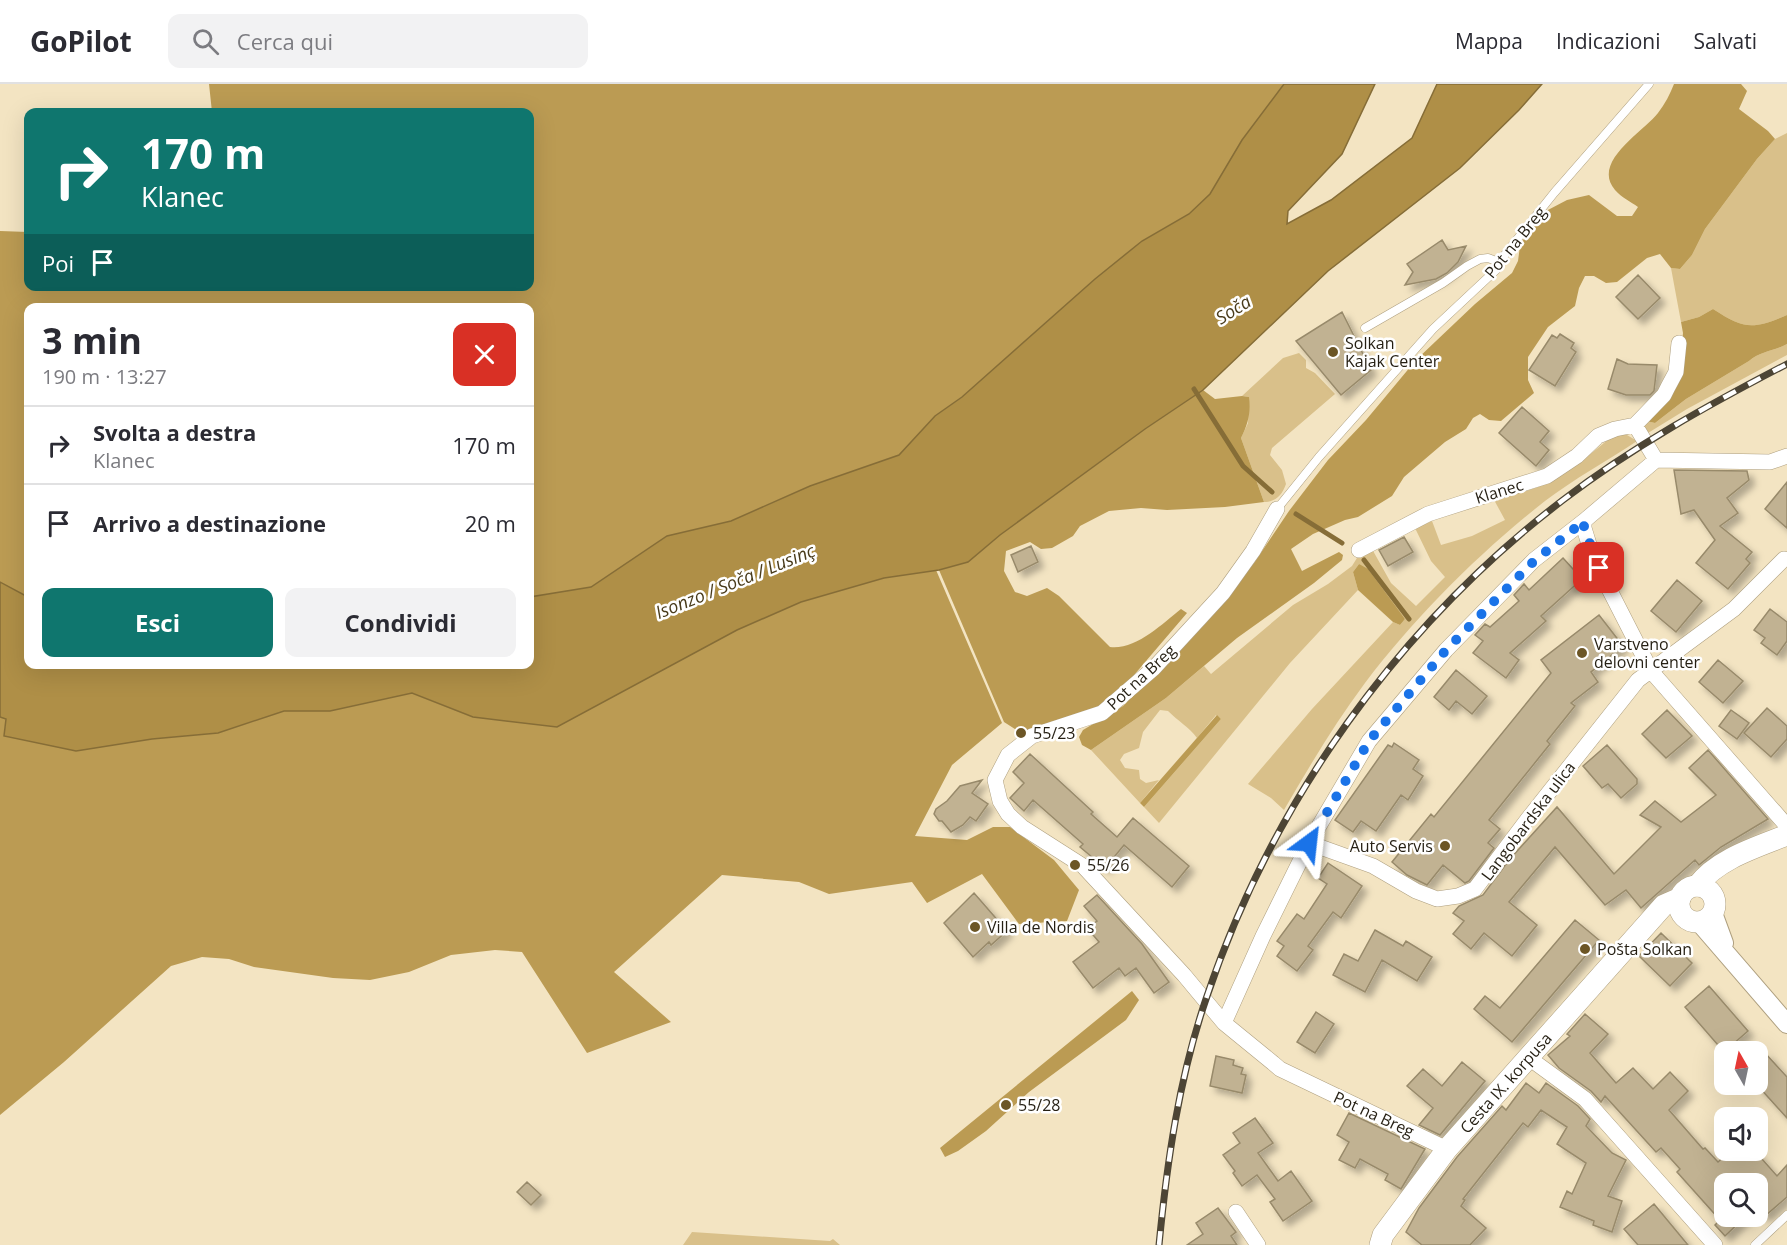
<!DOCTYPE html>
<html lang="it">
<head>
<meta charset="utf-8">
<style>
  :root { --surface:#fff; --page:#f2f2f3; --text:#2b2b33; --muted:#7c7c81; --line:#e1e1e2; --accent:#0f766e }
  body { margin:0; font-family:"Open Sans",sans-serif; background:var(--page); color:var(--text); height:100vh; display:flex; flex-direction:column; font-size:22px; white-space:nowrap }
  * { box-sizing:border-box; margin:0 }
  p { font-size:20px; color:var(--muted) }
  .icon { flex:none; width:33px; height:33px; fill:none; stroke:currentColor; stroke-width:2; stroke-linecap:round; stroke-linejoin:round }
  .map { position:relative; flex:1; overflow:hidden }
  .side { position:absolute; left:24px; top:219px; width:510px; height:366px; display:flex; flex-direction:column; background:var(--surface); border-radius:12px; box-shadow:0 6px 24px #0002 }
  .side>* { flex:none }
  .hud { position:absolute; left:24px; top:24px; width:510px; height:183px; border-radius:12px; box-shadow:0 6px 24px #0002; background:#0f766e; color:#fff; overflow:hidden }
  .needle { width:39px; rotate:351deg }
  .buttons { position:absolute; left:1714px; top:957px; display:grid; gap:12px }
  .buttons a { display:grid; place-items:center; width:54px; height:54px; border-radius:12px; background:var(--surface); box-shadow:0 6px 24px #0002; font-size:30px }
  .pin { position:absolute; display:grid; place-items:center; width:51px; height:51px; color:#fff; margin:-26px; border-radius:12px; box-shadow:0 3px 9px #0006 }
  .me { position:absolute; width:66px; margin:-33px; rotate:30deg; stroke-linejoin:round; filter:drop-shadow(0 0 4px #0008) }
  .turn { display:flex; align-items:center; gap:21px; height:126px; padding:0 18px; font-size:27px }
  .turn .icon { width:78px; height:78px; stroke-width:2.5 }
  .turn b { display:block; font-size:42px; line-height:51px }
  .then { display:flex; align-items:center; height:57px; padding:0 18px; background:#0003; gap:12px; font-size:22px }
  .round { display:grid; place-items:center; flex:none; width:63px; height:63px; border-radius:12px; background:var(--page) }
  .overview { display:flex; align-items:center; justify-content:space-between; height:102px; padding:0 18px }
  h1 { font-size:36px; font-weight:700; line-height:45px }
  .button { display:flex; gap:12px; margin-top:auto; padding:12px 18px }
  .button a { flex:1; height:69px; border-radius:12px; background:var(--accent); color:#fff; font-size:24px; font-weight:700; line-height:69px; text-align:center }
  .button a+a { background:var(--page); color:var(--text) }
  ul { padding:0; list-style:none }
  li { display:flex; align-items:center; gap:18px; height:78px; padding:0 18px; border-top:2px solid var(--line) }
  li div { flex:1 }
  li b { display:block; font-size:22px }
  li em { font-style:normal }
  header { display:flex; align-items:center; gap:36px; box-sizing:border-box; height:84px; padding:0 30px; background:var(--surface); border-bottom:2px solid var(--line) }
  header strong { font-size:28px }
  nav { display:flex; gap:33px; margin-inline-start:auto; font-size:21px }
  .search { width:420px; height:54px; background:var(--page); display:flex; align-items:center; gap:15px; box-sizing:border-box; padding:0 21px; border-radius:12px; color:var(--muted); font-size:22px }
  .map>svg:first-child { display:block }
</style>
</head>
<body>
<header>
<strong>GoPilot</strong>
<div class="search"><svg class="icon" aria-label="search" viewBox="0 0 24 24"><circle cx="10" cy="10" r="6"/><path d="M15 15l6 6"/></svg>Cerca qui</div>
<nav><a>Mappa</a><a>Indicazioni</a><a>Salvati</a></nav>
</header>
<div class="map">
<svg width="1787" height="1161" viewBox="0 0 1787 1161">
  <defs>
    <filter id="shadow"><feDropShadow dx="5.5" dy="5.5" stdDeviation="3" flood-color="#0004"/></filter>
  </defs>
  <rect width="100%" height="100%" fill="#f3e4c2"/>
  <path fill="#d9c08a" d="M1787,49v182c-35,15 -43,14 -74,-6l-14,8 -18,5 -10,-54 9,1 12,-14 13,-26 52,-70 18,-20z
    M1787,260v11l-100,54 -39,24 -5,-8 3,-4 9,2 31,-24 63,-38c11,-10 25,-10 38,-17z
    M1299,269l7,7v8l9,5 20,21 -63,54 -2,7 12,15 4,14c-4,11 -10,18 -22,18l-23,-64 7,-15 1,-26 -7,-1 41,-38z
    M1619,350l8,1 10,6c-30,20 -63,38 -92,60 -66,52 -129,115 -180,182 -30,40 -56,84 -81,127l-13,-12 -23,-14 64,-75 81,-87 7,3 5,-6 -46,-55 -6,8 5,18 -68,73 -131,160 -15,-16 77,-88 -5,-4 -19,23c-8,-11 -19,-17 -29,-27l-8,-1 -17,22 -4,16 -15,6 -4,6 5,8 14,2 1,9 6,4 13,-3 -19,23 -49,-53 75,-52 38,-32 7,8 82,-69 35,-21 24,-18 5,-8 15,-9 19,34 25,23 29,-29 -14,-16 -16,-33 17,-7 9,24 31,-9 33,-16 -12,-22c19,-3 38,-7 55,-15 24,-12 44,-31 65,-47z
    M692,1148l138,9 3,-2 7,6h-157z"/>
  <path fill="#bb9b53" d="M209,0h1075l-42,56 -32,54 -21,20 -47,27 -47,38 -133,118 -27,19 -36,39 -89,31 -79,35 -64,15 -76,51 -61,10v-289h-502v289l-3,-1 -25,-14v-351l28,1v54h502v-174h-318z
    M1674,0h67l6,7 -8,18 29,22 7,8 -18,20 -52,70 -13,26 -12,14 -9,-1 -11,-14 -13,4 -30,24 -11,1 -12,-7h-9l-6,12 -4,18 -27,21 -20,30v23l6,13 -33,28 -12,-1 -9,-6 -7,4 -7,11 -21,13 -41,35 -12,19 -34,21 -13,3 -32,14 -22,15 11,22 37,-19 4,3 -1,5 -28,23 -77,55 -71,60 -75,52 -9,-5 -3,-8 4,-7 40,-24 82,-82 49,-61 35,-52 39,-51 38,-40 50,-60 59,-56 37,-31 6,-12 2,-15 11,-20 15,-15 21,-11 22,-5 28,21h15l6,-9c-7,-5 -17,-10 -23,-17 -24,-28 28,-58 43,-77 7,-9 12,-19 16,-29z
    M1713,225c31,20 39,21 74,6v29c-13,7 -27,7 -38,17l-63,38 -31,24 -9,-2 32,-44 5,-44 -2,-11 18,-5z
    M1203,306l12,9 27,-3 7,1c2,16 -1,27 -8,41l23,64 -39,5 -58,3 -26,-2 -32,3 -29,15 -7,10 -21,12 -11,1 -11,-7 -24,9 -2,20 11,21 12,4 20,-8 12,8 51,51c26,3 52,-23 71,-38l6,4 -70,82 -30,20 -34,7 -32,11 -17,-11 -65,-152 29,-8 32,-27 145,-106z
    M1359,480l9,5 37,50 -5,6 -7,-3 -35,-32 -5,-18z
    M936,486l66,153 -50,42 -37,71 52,4 26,-13h17l44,33 25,30 -12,31 -48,3 -37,-50 -55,29 -15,-21 -83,12 -30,-12 -77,-7 -108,97 57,50 -84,31 -65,-101 -27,-2 -44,5 -42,17 -39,8 -37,-2 -79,-11 -25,-8 -27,-2 -31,9 -107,96 -64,53v-398l6,2 -2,16 148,4 66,-6 66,-22h46l82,-18 61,24 202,-55 62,-32 64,-28 83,-24z
    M1217,631l4,4 -77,88 -4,-4z
    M1132,907l7,9 -13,20 -97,72 -43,39 -28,20 -13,6 -5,-9z"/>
  <path fill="#af8f47" stroke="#866d37" stroke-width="1.5" d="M1284,0h91l-33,70 -54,57 -1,13 44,-24 81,-62 25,-54h105l-23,26 -59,58 -132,103 -125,119 -58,39 -145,106 -32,27 -29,8 -55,8 -83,24 -64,28 -180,97 -84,-10 -61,-24 -82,18h-46l-66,22 -66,6 -76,12 -72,-15 2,-17 -6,-2v-135l28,15v67h502v-67l61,-10 76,-51 64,-15 79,-35 89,-31 36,-39 27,-19 133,-118 47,-38 47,-27 21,-20 32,-54z"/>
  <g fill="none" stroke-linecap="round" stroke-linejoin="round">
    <path stroke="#866d37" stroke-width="5" d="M1194,305l49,77 29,26
      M1296,430l46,29
      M1364,476l45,59"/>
  </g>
  <path fill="#c1b292" stroke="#988a6b" stroke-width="1.5" filter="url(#shadow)" d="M1442,156l6,10 18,-4 -8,16 -11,11 -11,6 -31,6 8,-13 -6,-8z
    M1638,191l22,23 -22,21 -22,-22z
    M1342,228l29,58 -30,25 -45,-54z
    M1560,250l14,9 -3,5 5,4 -21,34 -26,-16 23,-35 5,3z
    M1617,275l11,5 29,1 -3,26 -4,4h-24l-18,-6z
    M1522,323l27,24 -9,11 9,8 -13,16 -37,-33z
    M1674,386l73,1 2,9 -22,18 11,15 -18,13 32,26 -6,7 4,4 -22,26 -32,-26 19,-23 -21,-30 -13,4z
    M1787,398v46l-22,-19z
    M1404,453l9,15 -25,14 -9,-16z
    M1031,462l7,16 -20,10 -7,-17z
    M1563,474l19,21 -41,37 5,5 -36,32 9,7 -13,18 -33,-25 10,-12 -8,-6 10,-11 5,3 29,-26 -5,-6 10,-11 5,6z
    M1677,496l25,21 -26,31 -25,-21z
    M1770,525l17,13v19l-10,14 -16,-12 4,-5 -11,-8z
    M1599,531l24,31 -32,26 7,10 -27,21 4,3 -28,35 3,3 -61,76 11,9 -12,14 6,5 -25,33 -4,2 -22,-18 -16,20 -20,-10 -15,-13 39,-48 3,3 117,-144 -10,-13z
    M1718,576l25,21 -20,22 -24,-21z
    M1456,586l31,26 -15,18 -16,-13 -7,9 -15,-13z
    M1767,624l20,18v13l-16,18 -27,-24z
    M1667,626l25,26 -26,22 -24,-24z
    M1731,626l18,13 -12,16 -18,-13z
    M1394,659l25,17 -6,9 10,7 -15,24 -7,-5 -25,36 -15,-10 -8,11 -18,-12 53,-75 4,2z
    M1607,661l30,34v5l-16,14 -13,-14 -6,4 -19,-22z
    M1708,666l60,69 -47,28 -22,18 -4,-5 -54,48 -15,-18 -21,15 -50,-58 -46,55 28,23 -25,31 -28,-23 -13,16 -18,-15 11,-13 -11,-8 6,-7 24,-11 26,-35 48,-53 57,67 47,-47 -21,-12 15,-14 26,21 35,-27 -27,-27z
    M1030,670l63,58 -2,2 26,23 16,-19 56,48 -17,21 -48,-42 -19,23 -25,-21 3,-3 -50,-44 -9,11 -14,-13 14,-15 -11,-11z
    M982,696l-10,13 16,11 -12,17 -6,-4 -7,8 -12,7 -9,-11h-3l-5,-7 2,-5 11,-8 13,-15z
    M1328,779l34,23 -21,32 -8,-6 -25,34 5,4 -16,21 -20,-15 7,-10 -7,-5 20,-27 7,5 23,-35 -9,-6z
    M974,809l33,38 -16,14 -2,-3 -16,15 -29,-34z
    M1097,811l45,49 27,38 -15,11 -18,-25 -11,8 -6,-8 -26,20 -20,-26 26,-20 -12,-14 10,-7 -13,-15z
    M1575,836l24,20 -87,102 -38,-33 11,-13 15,12z
    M1375,846l28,16 3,-5 26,16 -15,24 -35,-21 -17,32 -32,-17 11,-21 14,7z
    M1661,849l31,30 -22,23 -31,-30z
    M1709,902l39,45 -24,21 -39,-45z
    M1316,928l18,12 -19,29 -18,-11z
    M1585,930l23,20 -18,19 26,30 17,-15 20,21 17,-17 18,19 -19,19 34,39 2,-1 13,14 13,-12h23l23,26 10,-11v32l-22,19 -7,-7v-25h-33v32h21l-21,20 -10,-11 5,-5 -43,-48 3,-3 -19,-21 -5,4 -51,-56 -4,6 -10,-11 -32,-23 -11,-13 22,-19 -3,-2z
    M1765,969l22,24v41l-29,-32v-26z
    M1216,972l18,4 -1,5 10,3 -2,6 5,1 -4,18 -32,-7z
    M1462,978l23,19 -45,54 -21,-10 14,-17 -26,-22 16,-17 19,17z
    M1526,999l13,10 7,-10 32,23 12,13 -4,7 26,27 14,7 -18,36 14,5 -10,31 -19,-7 1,-4 -34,-14 7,-16 5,3 14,-31 -29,-19 10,-17 -26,-17 -13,17 -5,-4 -60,76 2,1 -4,6 25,22 -16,17h-48l-16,-13 13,-24 38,-51 45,-51 4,4z
    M1349,1029l76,36 -24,40 -16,-9 3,-6 -28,-15 -5,9 -16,-8 10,-18 -12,-7z
    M1255,1034l18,25 -15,10 20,28 13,-10 21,30 -29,20 -13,-19 5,-3 -18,-24 -15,11 -9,-13 2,-2 -12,-16 17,-12 -7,-10z
    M527,1098l14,13 -10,10 -14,-13z
    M1654,1120l34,41h-50l-14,-16z
    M1218,1124l18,24 -5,4 6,9h-50l16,-11 -7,-11z"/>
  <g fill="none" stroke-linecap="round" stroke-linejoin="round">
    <g stroke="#ae9f7f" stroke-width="9">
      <path id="service" d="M1365,244l78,-45 24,-17 13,-7 8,-1 11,4
        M1277,425l42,-52 114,-128 63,-59 3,-8 55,-69 95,-109
        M1755,1161l32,-30"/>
    </g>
    <g stroke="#ae9f7f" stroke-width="16">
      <path id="minor" d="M1635,341l21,35
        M1787,372l-17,6 -114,-2 -72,61v7l8,26 14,29 45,88 136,155
        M1277,425l-24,42 -30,42 -69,75 -52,45 -70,23 -24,19 -13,25 5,21 8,13 14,13 61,39 101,109 40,48 49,40 7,6 167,80
        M1359,466l69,-36 119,-38 30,-20 21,-20 17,-7 20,-4 29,-30 4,-8 8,-15 3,-29
        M1309,759l64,23 43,25 21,8 21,-3 17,-7 52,-69 111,-140 96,-71 50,-50
        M1224,939l39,-87 46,-93 60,-102 77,-91 88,-90 50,-39
        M1529,974l56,41 130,146
        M1236,1128l22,33"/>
    </g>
    <g stroke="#ae9f7f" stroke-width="20">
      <path id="tertiary" d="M1713,829l11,30
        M1699,838l88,102"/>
    </g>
    <g stroke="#ae9f7f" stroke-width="22">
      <g id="secondary">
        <path d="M1697,802c20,-27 60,-39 90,-51"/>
        <circle cx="1697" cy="820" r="18"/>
        <path id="s1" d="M1380,1161l3,-10 64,-86 217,-244 16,-7"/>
      </g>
    </g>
    <use href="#service" stroke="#fff" stroke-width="8"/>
    <use href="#minor" stroke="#fff" stroke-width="15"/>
    <use href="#tertiary" stroke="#fff" stroke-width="18"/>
    <use href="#secondary" stroke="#fff" stroke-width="21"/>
    <g stroke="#4d4535" stroke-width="7">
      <path id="rail" d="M1159,1161c8,-83 20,-167 47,-246 66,-197 192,-373 357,-499 69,-53 147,-96 224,-136"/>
    </g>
    <use href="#rail" stroke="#fff" stroke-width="4.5" stroke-dasharray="14" stroke-linecap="butt"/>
  </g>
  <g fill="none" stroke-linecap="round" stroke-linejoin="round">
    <path stroke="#1a73e8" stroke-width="10" stroke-dasharray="0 18" d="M1309,759l60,-102 77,-91 88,-89 50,-40v7l15,40"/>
  </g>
  <g fill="#6c5626" stroke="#fff" stroke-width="2">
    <circle cx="1333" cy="268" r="6"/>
    <circle cx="1582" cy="569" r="6"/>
    <circle cx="1021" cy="649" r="6"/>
    <circle cx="1445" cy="762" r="6"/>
    <circle cx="1075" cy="781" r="6"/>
    <circle cx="975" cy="843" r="6"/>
    <circle cx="1585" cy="865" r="6"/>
    <circle cx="1006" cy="1021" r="6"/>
  </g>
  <g text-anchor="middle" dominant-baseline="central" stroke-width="5" stroke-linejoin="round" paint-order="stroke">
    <g font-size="16" fill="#251f13" stroke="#fff">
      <text transform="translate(1515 158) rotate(-51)">Pot na Breg</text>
      <text transform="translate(1499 407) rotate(-17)">Klanec</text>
      <text transform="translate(1141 593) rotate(-43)">Pot na Breg</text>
      <text transform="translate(1528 737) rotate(-53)">Langobardska ulica</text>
      <text stroke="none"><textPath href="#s1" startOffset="206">Cesta IX. korpusa</textPath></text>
      <text transform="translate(1374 1030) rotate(25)">Pot na Breg</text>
    </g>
    <g font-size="16" fill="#251f13" stroke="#fff" text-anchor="start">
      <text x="1345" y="259">Solkan<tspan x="1345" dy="18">Kajak Center</tspan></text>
      <text x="1594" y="560">Varstveno<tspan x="1594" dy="18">delovni center</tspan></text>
      <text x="1033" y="649">55/23</text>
      <text x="1433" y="762" text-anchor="end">Auto Servis</text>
      <text x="1087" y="781">55/26</text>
      <text x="987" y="843">Villa de Nordis</text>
      <text x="1597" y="865">Pošta Solkan</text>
      <text x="1018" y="1021">55/28</text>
    </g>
    <g font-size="18" font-style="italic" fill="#493b1b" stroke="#fff">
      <text transform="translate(1233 225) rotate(-32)">Soča</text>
      <text transform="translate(735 497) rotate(-22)">Isonzo / Soča / Lusinç</text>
    </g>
  </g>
</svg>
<div class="buttons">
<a><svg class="needle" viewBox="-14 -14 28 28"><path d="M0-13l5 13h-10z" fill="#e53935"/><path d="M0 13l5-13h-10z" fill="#7c7c81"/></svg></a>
<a><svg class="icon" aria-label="sound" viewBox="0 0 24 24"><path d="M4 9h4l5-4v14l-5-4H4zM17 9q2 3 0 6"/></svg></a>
<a><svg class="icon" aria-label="search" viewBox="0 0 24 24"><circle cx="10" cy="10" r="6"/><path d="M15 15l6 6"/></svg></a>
</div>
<div class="pin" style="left:1599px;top:484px;background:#d93025"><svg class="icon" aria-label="arrive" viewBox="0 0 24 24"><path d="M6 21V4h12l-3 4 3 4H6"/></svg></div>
<svg class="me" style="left:1309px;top:759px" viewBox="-20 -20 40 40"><path d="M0-17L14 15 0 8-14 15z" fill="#1a73e8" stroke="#fff" stroke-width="4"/></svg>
<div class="hud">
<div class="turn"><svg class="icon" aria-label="right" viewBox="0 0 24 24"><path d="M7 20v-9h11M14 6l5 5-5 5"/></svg><div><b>170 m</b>Klanec</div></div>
<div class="then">Poi<svg class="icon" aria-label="arrive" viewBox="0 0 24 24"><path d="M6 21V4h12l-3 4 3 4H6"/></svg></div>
</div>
<section class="side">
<div class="overview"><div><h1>3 min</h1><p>190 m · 13:27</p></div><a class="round" style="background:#d93025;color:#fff"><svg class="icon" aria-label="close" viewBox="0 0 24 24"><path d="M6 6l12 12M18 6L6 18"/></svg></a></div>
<ul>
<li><svg class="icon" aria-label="right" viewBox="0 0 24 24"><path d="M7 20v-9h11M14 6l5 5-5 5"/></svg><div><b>Svolta a destra</b><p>Klanec</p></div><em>170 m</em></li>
<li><svg class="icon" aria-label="arrive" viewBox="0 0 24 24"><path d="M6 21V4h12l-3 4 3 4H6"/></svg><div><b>Arrivo a destinazione</b></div><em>20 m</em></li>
</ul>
<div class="button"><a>Esci</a><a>Condividi</a></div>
</section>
</div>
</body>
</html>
